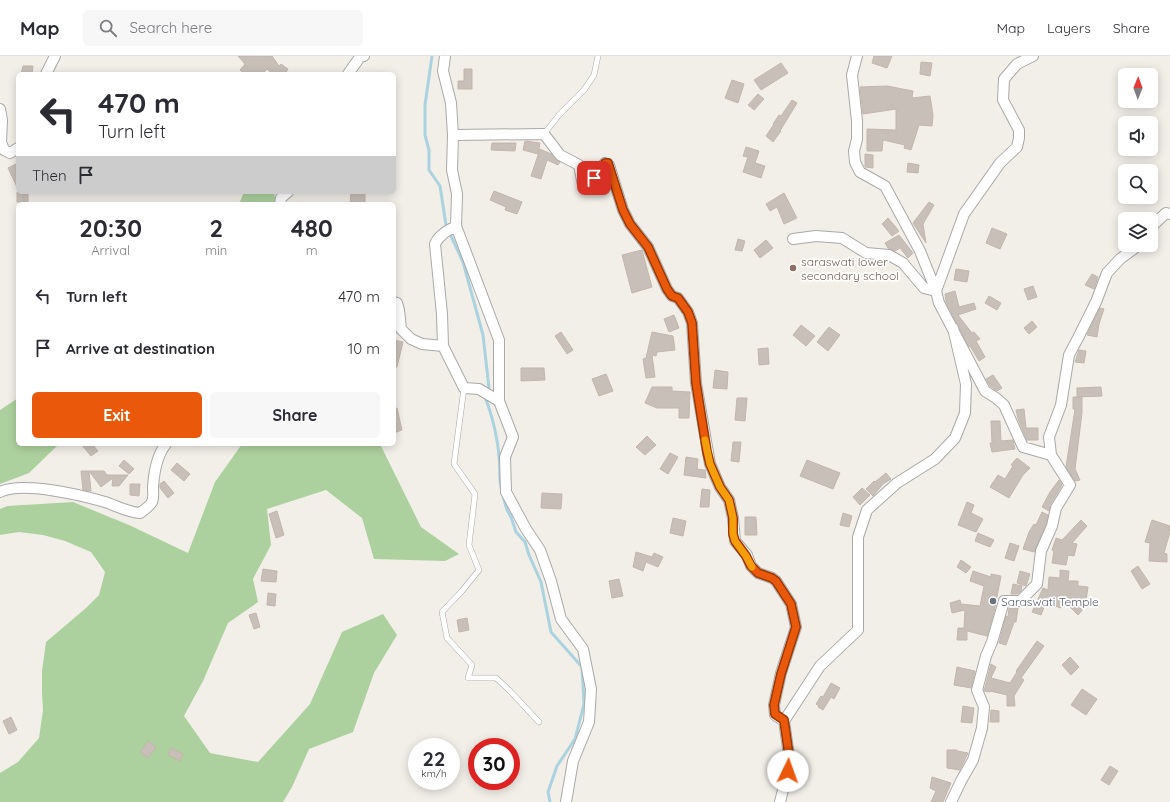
<!DOCTYPE html>
<html lang="en">
<head>
<meta charset="utf-8">
<style>
  :root { --surface:#fff; --page:#f7f7f7; --text:#2b2b33; --muted:#7c7c81; --line:#e1e1e2; --accent:#ea580c }
  body { margin:0; font-family:Quicksand,sans-serif; background:var(--page); color:var(--text); height:100vh; display:flex; flex-direction:column; font-size:15px; white-space:nowrap }
  * { box-sizing:border-box; margin:0 }
  p { font-size:13px; color:var(--muted) }
  .icon { flex:none; width:22px; height:22px; fill:none; stroke:currentColor; stroke-width:2; stroke-linecap:round; stroke-linejoin:round }
  .map { position:relative; flex:1; overflow:hidden }
  .side { position:absolute; left:16px; top:146px; width:380px; height:244px; display:flex; flex-direction:column; background:var(--surface); border-radius:6px; box-shadow:0 2px 10px #0003 }
  .side>* { flex:none }
  .hud { position:absolute; left:16px; top:16px; width:380px; height:122px; border-radius:6px; box-shadow:0 2px 10px #0003; background:#fff; color:var(--text); overflow:hidden }
  .needle { width:26px; rotate:1deg }
  .buttons { position:absolute; left:1118px; top:12px; display:grid; gap:8px }
  .buttons a { display:grid; place-items:center; width:40px; height:40px; border-radius:6px; background:var(--surface); box-shadow:0 2px 10px #0003; font-size:20px }
  .speed { position:absolute; left:408px; top:682px; display:flex; gap:8px; font-size:20px; font-weight:700; text-align:center }
  .speed>* { display:grid; place-content:center; width:52px; height:52px; border-radius:50%; background:var(--surface); box-shadow:0 2px 10px #0003; line-height:1 }
  .speed small { font-size:10px; font-weight:400 }
  .speed .limit { border:6px solid #d22; background:#fff; color:#111 }
  .pin { position:absolute; display:grid; place-items:center; width:34px; height:34px; color:#fff; margin:-17px; border-radius:8px; box-shadow:0 2px 6px #0006 }
  .me { position:absolute; width:44px; margin:-22px; rotate:3deg; stroke-linejoin:round; filter:drop-shadow(0 0 3px #0008) }
  .turn { display:flex; align-items:center; gap:14px; height:84px; padding:0 16px; font-size:18px }
  .turn .icon { width:52px; height:52px; stroke-width:2.5 }
  .turn b { display:block; font-size:28px; line-height:34px }
  .then { display:flex; align-items:center; height:38px; padding:0 16px; background:#0003; gap:8px; font-size:15px }
  .eta { display:flex; justify-content:space-evenly; align-items:center; height:68px; text-align:center }
  .eta b { font-size:24px; font-weight:700; line-height:28px }
  .cta { display:flex; gap:8px; margin-top:auto; padding:8px 16px }
  .cta a { flex:1; height:46px; border-radius:6px; background:var(--accent); color:#fff; font-size:16px; font-weight:700; line-height:46px; text-align:center }
  .cta a+a { background:var(--page); color:var(--text) }
  ul { padding:0; list-style:none }
  li { display:flex; align-items:center; gap:12px; height:52px; padding:0 16px }
  li div { flex:1 }
  li b { display:block; font-size:15px }
  li em { font-style:normal }
  header { display:flex; align-items:center; gap:24px; box-sizing:border-box; height:56px; padding:0 20px; background:var(--surface); border-bottom:1px solid var(--line) }
  header strong { font-size:19px }
  nav { display:flex; gap:22px; margin-inline-start:auto; font-size:14px }
  .search { width:280px; height:36px; background:var(--page); display:flex; align-items:center; gap:10px; box-sizing:border-box; padding:0 14px; border-radius:6px; color:var(--muted); font-size:15px }
  .map>svg:first-child { display:block }
</style>
</head>
<body>
<header>
<strong>Map</strong>
<div class="search"><svg class="icon" aria-label="search" viewBox="0 0 24 24"><circle cx="10" cy="10" r="6"/><path d="M15 15l6 6"/></svg>Search here</div>
<nav><a>Map</a><a>Layers</a><a>Share</a></nav>
</header>
<div class="map">
<svg width="1170" height="746" viewBox="0 0 1170 746">
  <rect width="100%" height="100%" fill="#f2efe9"/>
  <path fill="#add19e" d="M244,136h30l2,12h-37z
    M18,342v46h41l-30,29 -29,11v-74z
    M242,388h138l41,83 38,27 -14,7 -71,-2 -12,-41 -36,-28 -59,19 4,36 -18,34 5,23 -30,21 -25,58 -19,35 26,37 48,9 52,-58 32,-72 41,-18 14,21 -23,38 -21,59 -44,17 -17,38 -9,15h-283v-29l18,-11 21,-24 4,-28 -1,-17v-22l4,-29 40,-34 13,-13 6,-23 -14,-20 -26,-11 -22,-6 -24,-3 -19,3v-26l7,-3 66,-4 56,23 59,28 27,-71z"/>
  <g fill="none" stroke-linecap="round" stroke-linejoin="round">
    <path stroke="#aad3df" stroke-width="3" d="M432,0l-7,49v30l4,15v20l11,16 6,39
      M451,180l12,26 20,73 6,53
      M486,344c6,15 12,40 13,57 2,12 -1,21 3,34
      M503,440l4,14 4,7 5,15 9,10 4,13 12,27 10,50 31,35 2,37 -9,35 -18,27 -9,26 2,10"/>
  </g>
  <path fill="#c7bfb8" stroke="#c4b6ab" d="M238,0h34l7,10 2,-2 7,5 -3,5h-12l-6,-5 -5,5h-17l-5,-4 5,-6z
    M874,0h18l-5,12 -15,-5z
    M921,6l11,1 -2,13 -10,-2z
    M781,7l7,10 -27,17 -7,-10z
    M23,10h10l-1,8h-11z
    M464,13h8v20h-14v-8h6z
    M732,24l12,4 -6,19 -13,-5z
    M887,30l26,5 -1,7 18,-2 3,19 -1,11 -13,-1 -8,25 -7,-2 1,-3 -22,-5 -1,11h-15v-22l29,1v-21l-33,5 -3,-27z
    M758,38l6,5 -10,11 -6,-5z
    M792,44l5,3 -17,28h1l-8,11 -7,-6 8,-12h-1l6,-9 2,1z
    M525,85l15,2 -2,11 -15,-4z
    M492,87h24l-1,8 -24,-1z
    M746,91l13,4 -4,12 10,3 -4,12 -18,-6 5,-15 -5,-1z
    M540,93l11,5 4,5 5,3 -2,3 -11,-5 -6,19 -10,-3z
    M865,98l8,1v13l-8,-1z
    M18,107v26l-10,-21z
    M908,107l11,2 -1,8 -11,-1z
    M494,135l28,11 -5,12 -12,-4 1,-3 -16,-7z
    M17,136h11v10h-11z
    M351,136h14v12h-15z
    M784,137l13,25 -13,6 -7,-17 -7,4 -4,-7z
    M929,146l5,3 -11,19 3,19 -13,-20z
    M888,162l11,13 -7,5 -10,-12z
    M992,172l15,6 -7,15 -14,-6z
    M899,179l14,18 -5,5 -8,-10 -5,3 -7,-3 -3,-5z
    M738,183l7,2 -3,10 -7,-1z
    M766,184l7,8 -13,10 -6,-8z
    M642,194l10,37 -20,6 -10,-38z
    M956,213l13,2 -2,11 -13,-2z
    M1092,218l6,3 -4,12 -9,-4z
    M1033,230l4,11 -9,3 -4,-11z
    M955,235l4,16 15,-4 2,6 -18,6 14,18 2,-1 6,7 -4,2 9,16 -6,4 -9,-15 -1,1 -23,-45 -1,-8z
    M989,240l12,7 -4,7 -12,-7z
    M1100,252l4,1 -5,15 -2,13 -10,-2z
    M674,259l5,13 -10,4 -5,-13z
    M1032,265l5,6 -8,7 -5,-6z
    M801,269l14,11 -9,10 -13,-11z
    M829,271l11,8 -12,16 -11,-9z
    M561,276l12,18 -6,4 -12,-18z
    M652,276l21,4 2,14 -18,2 -1,4 -4,-1 3,22 -9,1 -3,-19 3,-1z
    M394,284l9,2 -6,25h-3z
    M768,292l1,16 -10,1 -1,-16z
    M1079,294l7,1 -2,12 -9,-1z
    M521,312h23l1,12 -24,1z
    M715,314l13,2 -1,17 -14,-1z
    M606,318l7,17 -14,5 -7,-17z
    M993,319l9,13 -5,3 -7,-5 -4,-7z
    M652,331h20v4l18,1 -1,26h-10v-10h-22l-12,-5z
    M1101,331l1,9 -25,1v-9z
    M1073,341h9v16l-7,56 5,11 -5,1 -9,-14 9,-58h-2z
    M737,342h10l-2,23 -10,-1z
    M397,352l5,22 -8,3v-24z
    M1024,353l2,19h12v12h-11l-9,-21 -2,-9z
    M991,365h9l1,20 12,-1 2,9 -23,3 -2,-9h2z
    M647,380l9,9 -11,10 -9,-8z
    M733,386h8l-2,20 -8,-1z
    M81,388h11l6,7 -7,5z
    M670,397l8,4 -10,17 -8,-5z
    M686,401l12,2 -1,10 8,1 1,8 -22,-3z
    M1017,402l13,10 -7,7 -14,23 -19,-11 8,-12 7,4 8,-13 -2,-1z
    M124,404l10,9 -5,5 -10,-8z
    M807,404l33,13 -7,16 -33,-13z
    M177,407l13,11 -6,7 -13,-11z
    M81,415h23l3,4h21l-9,11h-7l1,-8 -12,9 -12,-16 2,20h-2l-6,-1z
    M886,417l5,6 -8,5 -10,12 -7,-7 8,-8 1,1z
    M1059,424l3,5 -12,20 -1,6 -7,-4 8,-15z
    M164,425l10,12 -6,5 -8,-10v-4z
    M130,428h10l-1,12 -9,-1z
    M862,432l8,7 -10,10 -7,-8z
    M702,433l8,1 -1,17h-9z
    M542,437l20,1 -1,15 -20,-1z
    M967,446l7,3 -3,8 12,6 -7,13 -18,-7z
    M277,455l7,24 -8,3 -7,-24z
    M1042,456l6,3 -2,9 -12,28 -11,-3 6,-17 5,-8 2,1z
    M843,457l9,3 -3,11 -9,-2z
    M745,461h11l1,18h-12z
    M673,462l13,3 -3,15 -13,-3z
    M1081,464l6,6 -15,17 5,1 -3,12 -6,-1 -2,10 -14,-2 2,-12 -2,-1 4,-12 6,2z
    M1152,464l18,6v6l-6,21 3,1v8l-18,-1 1,-18 -5,-1z
    M978,477l16,7 -4,7 -15,-6z
    M1010,487l9,3 -5,15 -9,-3z
    M636,496l16,5 2,-4 9,4 -5,10 -12,-5 -3,9 -10,-4z
    M961,504l10,7 -5,6 -9,-6z
    M1138,510l12,18 -8,5 -11,-18z
    M263,513l14,2 -1,11 -15,-1z
    M1060,514l9,1 -1,10h10v5l10,1 -3,20 -7,8 -15,-15 -2,8 -15,-5 -5,12 -9,-3 11,-24 5,2 1,-13 11,1z
    M973,515l18,6v-3l10,2 -7,36 -7,24 -20,-5v9h-10l1,-12h6l1,-18 -13,3 -2,-10 10,-3 1,4 19,2 4,-20 -14,-5z
    M1020,515l10,3 -4,12 -9,-3z
    M619,523l4,17 -11,2 -3,-17z
    M1013,528l9,2 -1,5 -4,3h-6z
    M268,537l8,1 -1,12 -8,-1z
    M1009,552h9l-2,14h-2l-8,23 -7,-2 7,-27 2,1z
    M256,557l4,14 -6,2 -5,-14z
    M467,562l2,12 -10,2 -2,-12z
    M1037,585l7,5 -23,32 3,2 -10,16 1,10h-8v-11l-17,-4v1l-6,-1 7,-27 5,3 -5,11 19,5 7,-11 -1,-1z
    M1070,601l9,10 -8,8 -9,-10z
    M957,611l18,4 -4,17 -17,-3z
    M831,627l9,5 -6,11 -3,-2 -8,13 -5,-3 1,-1 -3,-2 5,-8 2,1z
    M1082,633l15,10 -11,16 -15,-10z
    M963,650l11,2 -2,15 -11,-1z
    M991,654l8,1v11h-9z
    M11,661l6,13 -8,4 -6,-13z
    M148,685l8,6 -8,11 -8,-6z
    M171,692l12,6 -3,7 -12,-6z
    M947,694h10v1l11,2 -8,17 -13,-2z
    M1110,710l8,5 -9,14 -8,-5z
    M932,721l19,6 -8,19h-12l5,-11 -6,-3z"/>
  <g fill="none" stroke-linecap="round" stroke-linejoin="round">
    <g stroke="#a9a9a9" stroke-width="6">
      <path id="lane" d="M544,78l15,-19 25,-25 10,-15 4,-19
        M464,332l-10,76 21,30 -6,51 10,25 -17,21 -20,21 5,26 25,27 -4,13h28l13,12 30,32"/>
    </g>
    <g stroke="#a9a9a9" stroke-width="12">
      <path id="street" d="M445,0l-2,15 8,32 2,32 -1,35 5,24 -1,32 43,114v61l14,36 -8,20 1,35 20,37 14,21 11,31 10,38 22,30 8,40 -2,33 -16,39 -7,41
        M857,0l-5,19 5,46v18l-3,12 1,11 5,10 25,14 35,65 16,40 3,12 46,88 11,7 8,7 19,42 28,8
        M46,18l9,-18
        M348,18l12,-17 4,-1
        M0,53l2,11 -1,22 3,8 6,3 8,-5
        M453,79l91,-1 16,21 19,10 4,20h7l8,-14 7,-8 4,2 14,45 7,14 18,23 19,42 5,7 6,2 10,14 4,11 4,60 14,81 10,23 9,13 4,18 2,23 12,14 4,11 7,7 14,5 4,3 15,23 5,23 -15,46 -7,32 1,10 9,6
        M280,148l1,-6 7,-6
        M456,170c-9,5 -17,9 -21,18l7,70 1,32 21,42 15,1 20,12
        M1151,171l15,-14 4,1
        M793,183l23,-3 26,2 24,15 23,2 14,8 21,25 12,3 28,-77 36,-51 17,-16 2,-9v-8l-16,-30 1,-21 13,-15 16,-8
        M394,246l3,1 2,7 2,19 10,10 11,5 21,2
        M0,436c22,-11 81,3 105,10 12,4 22,10 35,11 4,-3 9,-6 12,-11 2,-4 1,-11 1,-15 1,-15 4,-32 13,-43
        M780,746l10,-40 -6,-41 36,-55 38,-36v-93l9,-27 30,-27 38,-24 20,-21 10,-25 1,-29 -13,-56
        M951,746l10,-21 12,-21 9,-32 2,-21 -7,-17 9,-34 6,-14 12,-41h16l17,-17 4,-33 11,-25 4,-18 14,-23 -19,-30 -2,-18 12,-32 8,-50 9,-17 18,-36 11,-29 13,-14 19,-14"/>
    </g>
    <use href="#lane" stroke="#fff" stroke-width="5"/>
    <use href="#street" stroke="#fff" stroke-width="10"/>
  </g>
  <g fill="none" stroke-linecap="round" stroke-linejoin="round">
    <g stroke="#983908" stroke-width="10">
      <path id="route" d="M594,122l4,-7 7,-8h3l15,47 7,14 18,23 19,42 5,7 6,2 10,14 4,11 4,60 11,69 3,12 10,23 9,13 4,18v16l2,7 11,15 5,10 7,7 14,5 4,3 15,23 5,23 -15,47 -7,31 1,9 9,6 6,42 -2,9"/>
    </g>
    <use href="#route" stroke="#ea580c" stroke-width="7"/>
    <path stroke="#f59e0b" stroke-width="7" d="M705,384l5,24 10,23 9,13 4,18v16l2,7 11,15 6,11"/>
  </g>
  <circle fill="#8d6e63" stroke="#fff" stroke-width="1.5" cx="793" cy="212" r="4"/>
  <circle fill="#6b7280" stroke="#fff" stroke-width="1.5" cx="993" cy="545" r="4"/>
  <g text-anchor="middle" dominant-baseline="central" stroke-width="3.5" stroke-linejoin="round" paint-order="stroke">
    <g font-size="12" fill="#785e54" stroke="#fff" text-anchor="start">
      <text x="801" y="205">saraswati lower<tspan x="801" dy="14">secondary school</tspan></text>
    </g>
    <g font-size="12" fill="#5b616d" stroke="#fff" text-anchor="start">
      <text x="1001" y="545">Saraswati Temple</text>
    </g>
  </g>
</svg>
<div class="buttons">
<a><svg class="needle" viewBox="-14 -14 28 28"><path d="M0-13l5 13h-10z" fill="#e53935"/><path d="M0 13l5-13h-10z" fill="#7c7c81"/></svg></a>
<a><svg class="icon" aria-label="sound" viewBox="0 0 24 24"><path d="M4 9h4l5-4v14l-5-4H4zM17 9q2 3 0 6"/></svg></a>
<a><svg class="icon" aria-label="search" viewBox="0 0 24 24"><circle cx="10" cy="10" r="6"/><path d="M15 15l6 6"/></svg></a>
<a><svg class="icon" aria-label="layers" viewBox="0 0 24 24"><path d="M12 4l9 5-9 5-9-5zM3 14l9 5 9-5"/></svg></a>
</div>
<div class="speed"><div>22<small>km/h</small></div><div class="limit">30</div></div>
<div class="pin" style="left:594px;top:122px;background:#d93025"><svg class="icon" aria-label="arrive" viewBox="0 0 24 24"><path d="M6 21V4h12l-3 4 3 4H6"/></svg></div>
<svg class="me" style="left:788px;top:715px" viewBox="-20 -20 40 40"><circle r="19" fill="#fff"/><path d="M0-13L10 11 0 6-10 11z" fill="#ea580c"/></svg>
<div class="hud">
<div class="turn"><svg class="icon" aria-label="left" viewBox="0 0 24 24"><path d="M17 20v-9H6M10 6l-5 5 5 5"/></svg><div><b>470 m</b>Turn left</div></div>
<div class="then">Then<svg class="icon" aria-label="arrive" viewBox="0 0 24 24"><path d="M6 21V4h12l-3 4 3 4H6"/></svg></div>
</div>
<section class="side">
<div class="eta">
<div><b>20:30</b><p>Arrival</p></div>
<div><b>2</b><p>min</p></div>
<div><b>480</b><p>m</p></div>
</div>
<ul>
<li><svg class="icon" aria-label="left" viewBox="0 0 24 24"><path d="M17 20v-9H6M10 6l-5 5 5 5"/></svg><div><b>Turn left</b></div><em>470 m</em></li>
<li><svg class="icon" aria-label="arrive" viewBox="0 0 24 24"><path d="M6 21V4h12l-3 4 3 4H6"/></svg><div><b>Arrive at destination</b></div><em>10 m</em></li>
</ul>
<div class="cta"><a>Exit</a><a>Share</a></div>
</section>
</div>
</body>
</html>
